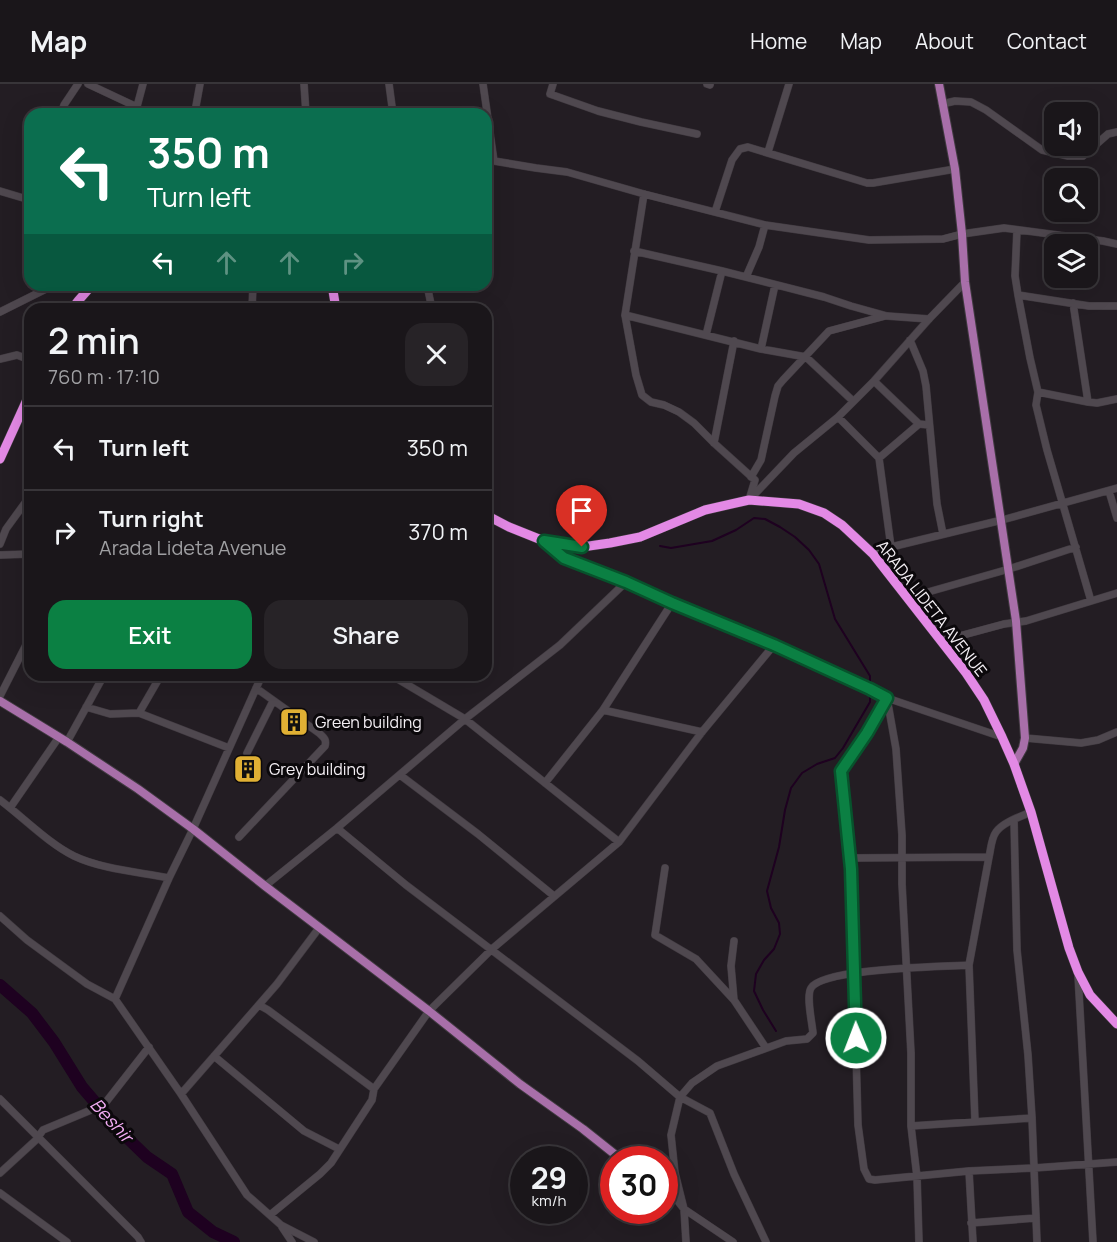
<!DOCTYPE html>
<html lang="en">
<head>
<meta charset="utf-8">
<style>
  :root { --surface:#1a161a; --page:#272327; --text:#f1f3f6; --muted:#9f9fa2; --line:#383539; --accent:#0b8043 }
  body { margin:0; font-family:Manrope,sans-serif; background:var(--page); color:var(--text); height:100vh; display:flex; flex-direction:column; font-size:22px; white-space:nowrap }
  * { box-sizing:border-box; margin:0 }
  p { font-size:20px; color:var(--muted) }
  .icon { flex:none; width:33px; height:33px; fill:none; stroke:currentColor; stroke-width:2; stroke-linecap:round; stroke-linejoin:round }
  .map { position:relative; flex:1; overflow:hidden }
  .sheet { position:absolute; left:24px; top:219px; width:468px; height:378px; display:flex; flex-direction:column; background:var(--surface); border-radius:18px; box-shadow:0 6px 24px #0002,0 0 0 2px var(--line) }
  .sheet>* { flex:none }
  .guide { position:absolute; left:24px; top:24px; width:468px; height:183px; border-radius:18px; box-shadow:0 6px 24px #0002,0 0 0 2px var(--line); background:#0b6e4f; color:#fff; overflow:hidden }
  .controls { position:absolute; left:1044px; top:18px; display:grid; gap:12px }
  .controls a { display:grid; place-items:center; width:54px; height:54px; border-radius:12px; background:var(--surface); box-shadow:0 6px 24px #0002,0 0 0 2px var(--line); font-size:30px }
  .speed { position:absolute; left:510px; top:1062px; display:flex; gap:12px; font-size:30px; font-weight:700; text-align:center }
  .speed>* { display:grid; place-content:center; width:78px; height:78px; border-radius:50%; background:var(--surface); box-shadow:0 6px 24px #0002,0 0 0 2px var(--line); line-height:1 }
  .speed small { font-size:15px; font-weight:400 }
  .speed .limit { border:9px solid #d22; background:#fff; color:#111 }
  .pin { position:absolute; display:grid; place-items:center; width:51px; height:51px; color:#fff; margin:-62px -26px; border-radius:50% 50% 50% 0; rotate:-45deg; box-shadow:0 0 6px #0007 }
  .pin .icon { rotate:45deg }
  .me { position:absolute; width:66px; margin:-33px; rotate:359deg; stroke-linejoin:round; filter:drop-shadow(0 0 4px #0008) }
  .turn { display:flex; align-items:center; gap:21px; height:126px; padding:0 24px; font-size:27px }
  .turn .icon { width:78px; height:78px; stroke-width:2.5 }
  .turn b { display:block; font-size:42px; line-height:51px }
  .lanes { display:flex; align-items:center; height:57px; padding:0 24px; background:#0003; justify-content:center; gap:30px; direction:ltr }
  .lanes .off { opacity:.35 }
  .round { display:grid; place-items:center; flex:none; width:63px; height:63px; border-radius:18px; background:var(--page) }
  .overview { display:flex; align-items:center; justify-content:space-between; height:102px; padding:0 24px }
  h1 { font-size:36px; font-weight:600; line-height:45px }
  .primary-button { display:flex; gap:12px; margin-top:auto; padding:12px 24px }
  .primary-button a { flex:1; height:69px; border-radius:18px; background:var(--accent); color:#fff; font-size:24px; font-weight:600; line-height:69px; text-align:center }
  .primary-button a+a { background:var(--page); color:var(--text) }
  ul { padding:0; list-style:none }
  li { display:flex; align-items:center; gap:18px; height:84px; padding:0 24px; border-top:2px solid var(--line) }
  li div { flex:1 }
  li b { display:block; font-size:22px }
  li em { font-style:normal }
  header { display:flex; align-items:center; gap:36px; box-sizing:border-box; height:84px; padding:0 30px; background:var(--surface); border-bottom:2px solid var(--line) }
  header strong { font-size:28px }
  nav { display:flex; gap:33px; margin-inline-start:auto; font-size:21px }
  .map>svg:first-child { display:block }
</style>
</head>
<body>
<header>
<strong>Map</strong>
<nav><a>Home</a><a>Map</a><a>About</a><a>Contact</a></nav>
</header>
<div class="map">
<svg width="1117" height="1158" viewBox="0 0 1117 1158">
  <rect width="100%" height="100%" fill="#231d23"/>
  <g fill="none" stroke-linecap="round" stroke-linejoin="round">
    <path stroke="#1e0120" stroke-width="2" d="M660,462l11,2 41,-7 24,-11 18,-12 11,1 15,8 15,10 14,13 10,14 16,55 35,57v26l-27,46 -8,10 -18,6 -15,9 -11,15 -6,22 -6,37 -12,44 4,17 8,15 1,11 -6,15 -10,11 -8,14 -2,17 9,19 13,21"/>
    <path stroke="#1e0120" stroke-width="12" d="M0,901l32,28 22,29 28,45 36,42 29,28 25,17 16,38 25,20 21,10"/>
    <g stroke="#403a40" stroke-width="8">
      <path id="minor" d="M88,0l49,23
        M304,0l2,30
        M389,0l4,30
        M483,0l11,77
        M553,0l-3,10 48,17 43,11 56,12
        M707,0l3,1
        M942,20l13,-3 16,1 15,8 56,40 26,6h15l25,-22 9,-2
        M61,30l3,-9 14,-21
        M135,30l8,-30
        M196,30v-8l4,-22
        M768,68l21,-68
        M486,77h8l42,7 31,4 77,22 121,31 104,15 74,-1 19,-5 42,-6 99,13 14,3
        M0,107l30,9
        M644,110l-19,121 11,60 6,20 9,7 13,3 15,7 15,11 20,20 41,37 -6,20
        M715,128l17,-52 8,-11 8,-2 119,36h6l82,-14
        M1017,146l-2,46 3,19 71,11h28
        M634,167l88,20 102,26 27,9 36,10 42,3
        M746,193l13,-30 6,-22
        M427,201l5,24
        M1018,211l12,63 8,34 -2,13 11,45 44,151
        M252,225l1,-24
        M0,228l52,-26 8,-1
        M625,231l136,34 45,8 47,44
        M706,251l16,-64
        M910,256l13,31 3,15 11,118 6,30
        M761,265l14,-64
        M0,275l17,-4 13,5
        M874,297l45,43 10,1
        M1038,308l50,10 -15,-99
        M1088,318l9,1 20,-4
        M838,333l41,41 12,89
        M714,359l20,-102
        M879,374l40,-34
        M751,393l10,-17 14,-64 3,-10 5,-6 46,-49 56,-15
        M1109,407l8,27
        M752,413l42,-44 44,-36 36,-36 55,-62 36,-37
        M546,458l18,16 62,24 46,21 102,42 96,44 17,9 115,39
        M0,460l6,-15 24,-33
        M873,470l18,-7 111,-27 115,-32
        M0,471l30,-1
        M907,514l102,-29 67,-22
        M941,557l63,-17 22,-3 91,-28
        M391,591l74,44 154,123
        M0,612l30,-59
        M86,623l24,7 29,-1 90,35
        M603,626l99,22
        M139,629l22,-38
        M1025,654l56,5 17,-3 19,-8
        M67,658l37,-67
        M247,669l26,-52
        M400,691l78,59 76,62
        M545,699l58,-73 69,-107
        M0,716c24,18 48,43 74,56 27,13 65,16 95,22
        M10,724l49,-71
        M1014,736l3,130 11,105 4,63 5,124
        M337,744l69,57 232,176 42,36
        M239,753l86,-91c2,-7 -2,-9 -6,-13l-63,-45
        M851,774l138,-1c2,-8 2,-18 7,-25 7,-10 24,-15 35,-20
        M665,784l-10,67 41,24 38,41
        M265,802l72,-58 128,-109 95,-74 66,-63
        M0,832l27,24 60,44 28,15 66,95 66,101 34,30 33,17
        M734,857l-3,25 3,34 32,48
        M1078,891l15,267
        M115,915l54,-121 24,-49 69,-154
        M259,921l9,5 106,79
        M214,972l90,75 35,18
        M181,1010l96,-110 42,-56
        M680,1013l30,16 24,61 32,68
        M0,1015l138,138 3,5
        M975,1037l-6,-156 20,-108
        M911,1042l121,-8
        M969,1087l4,71
        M0,1089l36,-33 7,-10 48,-20 15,-8 43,-55
        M664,1099l20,26 49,33
        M0,1109l67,49
        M270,1131l50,-41 11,-11 41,-63 2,-11 55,-78 63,-62 127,-107 83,-110 72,-87
        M971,1139l65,-5
        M282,1143l10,15
        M686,1158l-2,-33 -9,-36 -4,-38 9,-38 12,-14 25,-17 69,-25 21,-2 6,-6c-1,-11 -7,-37 -2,-45 12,-20 132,-21 158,-23
        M919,1158l-2,-65 -6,-51v-73l-9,-169v-49l-6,-86 -9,-51c-13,26 -29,50 -46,73l10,98 7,256 6,44 5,10 6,1 94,-9 65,-3 83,-6"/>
    </g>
    <g stroke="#403a40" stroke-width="10">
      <path id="major" d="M939,0l16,85 7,65 3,48 51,339 9,117 -2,10 -9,16
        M0,617l67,41 71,47 55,40 72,57 164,125 91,73 63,45 39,31"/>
    </g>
    <g stroke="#403a40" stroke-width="10">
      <path id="highway" d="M332,201l4,24
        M72,225l6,-8 14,-16
        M0,375l30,-66
        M486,431l23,12 35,14 38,6 28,-4 30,-6 65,-27 44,-10 50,4 25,9 18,12 31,29 93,119 18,27 18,37 12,27 17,48 38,136 9,24 12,23 27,29"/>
    </g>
    <use href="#minor" stroke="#4f484f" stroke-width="7"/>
    <use href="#major" stroke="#a86fa9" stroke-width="8"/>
    <use href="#highway" stroke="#e389e5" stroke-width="9"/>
  </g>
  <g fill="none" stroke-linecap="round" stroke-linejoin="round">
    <g stroke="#07532c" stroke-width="15">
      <path id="route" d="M582,463l-38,-6 20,17 62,24 46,21 102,42 96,44 17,9 -20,35 -26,38 10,98 5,169"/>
    </g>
    <use href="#route" stroke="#0b8043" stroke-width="10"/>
  </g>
  <defs>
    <g id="building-square" transform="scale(1.5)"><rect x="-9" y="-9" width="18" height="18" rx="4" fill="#e0b034" stroke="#0b080b"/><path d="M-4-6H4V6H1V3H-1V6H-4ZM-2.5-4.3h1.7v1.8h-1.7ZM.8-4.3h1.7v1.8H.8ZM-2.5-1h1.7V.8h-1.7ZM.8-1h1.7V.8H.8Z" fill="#111"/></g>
  </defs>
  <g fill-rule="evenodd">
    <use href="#building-square" x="294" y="638"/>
    <use href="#building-square" x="248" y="685"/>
  </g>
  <g text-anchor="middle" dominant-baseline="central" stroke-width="6" stroke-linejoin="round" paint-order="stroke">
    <g font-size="16" fill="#f4eff4" stroke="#0b080b">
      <text transform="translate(932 524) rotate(52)">ARADA LIDETA AVENUE</text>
    </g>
    <g font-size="16" fill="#f4eff4" stroke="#0b080b" text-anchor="start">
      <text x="315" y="638">Green building</text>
      <text x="269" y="685">Grey building</text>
    </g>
    <g font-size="18" font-style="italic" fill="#f4adf5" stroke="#0b080b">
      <text transform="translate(112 1036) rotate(47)">Beshir</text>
    </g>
  </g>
</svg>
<div class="controls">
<a><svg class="icon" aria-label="sound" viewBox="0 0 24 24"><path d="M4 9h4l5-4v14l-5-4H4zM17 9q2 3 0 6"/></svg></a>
<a><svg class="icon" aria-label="search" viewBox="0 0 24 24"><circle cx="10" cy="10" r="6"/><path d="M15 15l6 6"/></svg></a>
<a><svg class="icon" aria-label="layers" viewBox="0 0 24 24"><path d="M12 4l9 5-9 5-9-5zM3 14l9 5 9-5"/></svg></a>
</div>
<div class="speed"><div>29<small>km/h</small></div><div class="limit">30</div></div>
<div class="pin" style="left:582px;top:463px;background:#d93025"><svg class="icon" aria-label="arrive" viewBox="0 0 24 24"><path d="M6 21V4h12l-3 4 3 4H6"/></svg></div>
<svg class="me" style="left:856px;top:954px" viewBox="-20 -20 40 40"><circle r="17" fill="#0b8043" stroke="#fff" stroke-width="3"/><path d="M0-11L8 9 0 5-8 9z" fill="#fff"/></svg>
<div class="guide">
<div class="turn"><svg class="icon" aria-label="left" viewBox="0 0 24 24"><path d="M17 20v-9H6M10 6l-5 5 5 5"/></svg><div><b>350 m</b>Turn left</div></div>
<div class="lanes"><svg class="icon" aria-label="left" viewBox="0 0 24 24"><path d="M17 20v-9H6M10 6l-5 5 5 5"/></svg><svg class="icon off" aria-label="ahead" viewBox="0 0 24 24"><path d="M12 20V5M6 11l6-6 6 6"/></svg><svg class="icon off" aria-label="ahead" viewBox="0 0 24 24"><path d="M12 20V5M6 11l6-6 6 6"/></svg><svg class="icon off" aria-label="right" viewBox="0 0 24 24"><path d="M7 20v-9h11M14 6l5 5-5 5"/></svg></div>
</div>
<section class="sheet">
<div class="overview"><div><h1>2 min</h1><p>760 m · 17:10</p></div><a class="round"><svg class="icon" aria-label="close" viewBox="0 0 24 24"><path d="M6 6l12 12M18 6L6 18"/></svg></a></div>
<ul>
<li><svg class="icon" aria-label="left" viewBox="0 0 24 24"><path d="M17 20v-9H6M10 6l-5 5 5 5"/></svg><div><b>Turn left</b></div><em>350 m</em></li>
<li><svg class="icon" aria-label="right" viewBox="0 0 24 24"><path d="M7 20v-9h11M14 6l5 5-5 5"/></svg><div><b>Turn right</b><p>Arada Lideta Avenue</p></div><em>370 m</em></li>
</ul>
<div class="primary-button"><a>Exit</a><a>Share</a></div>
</section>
</div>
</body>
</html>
